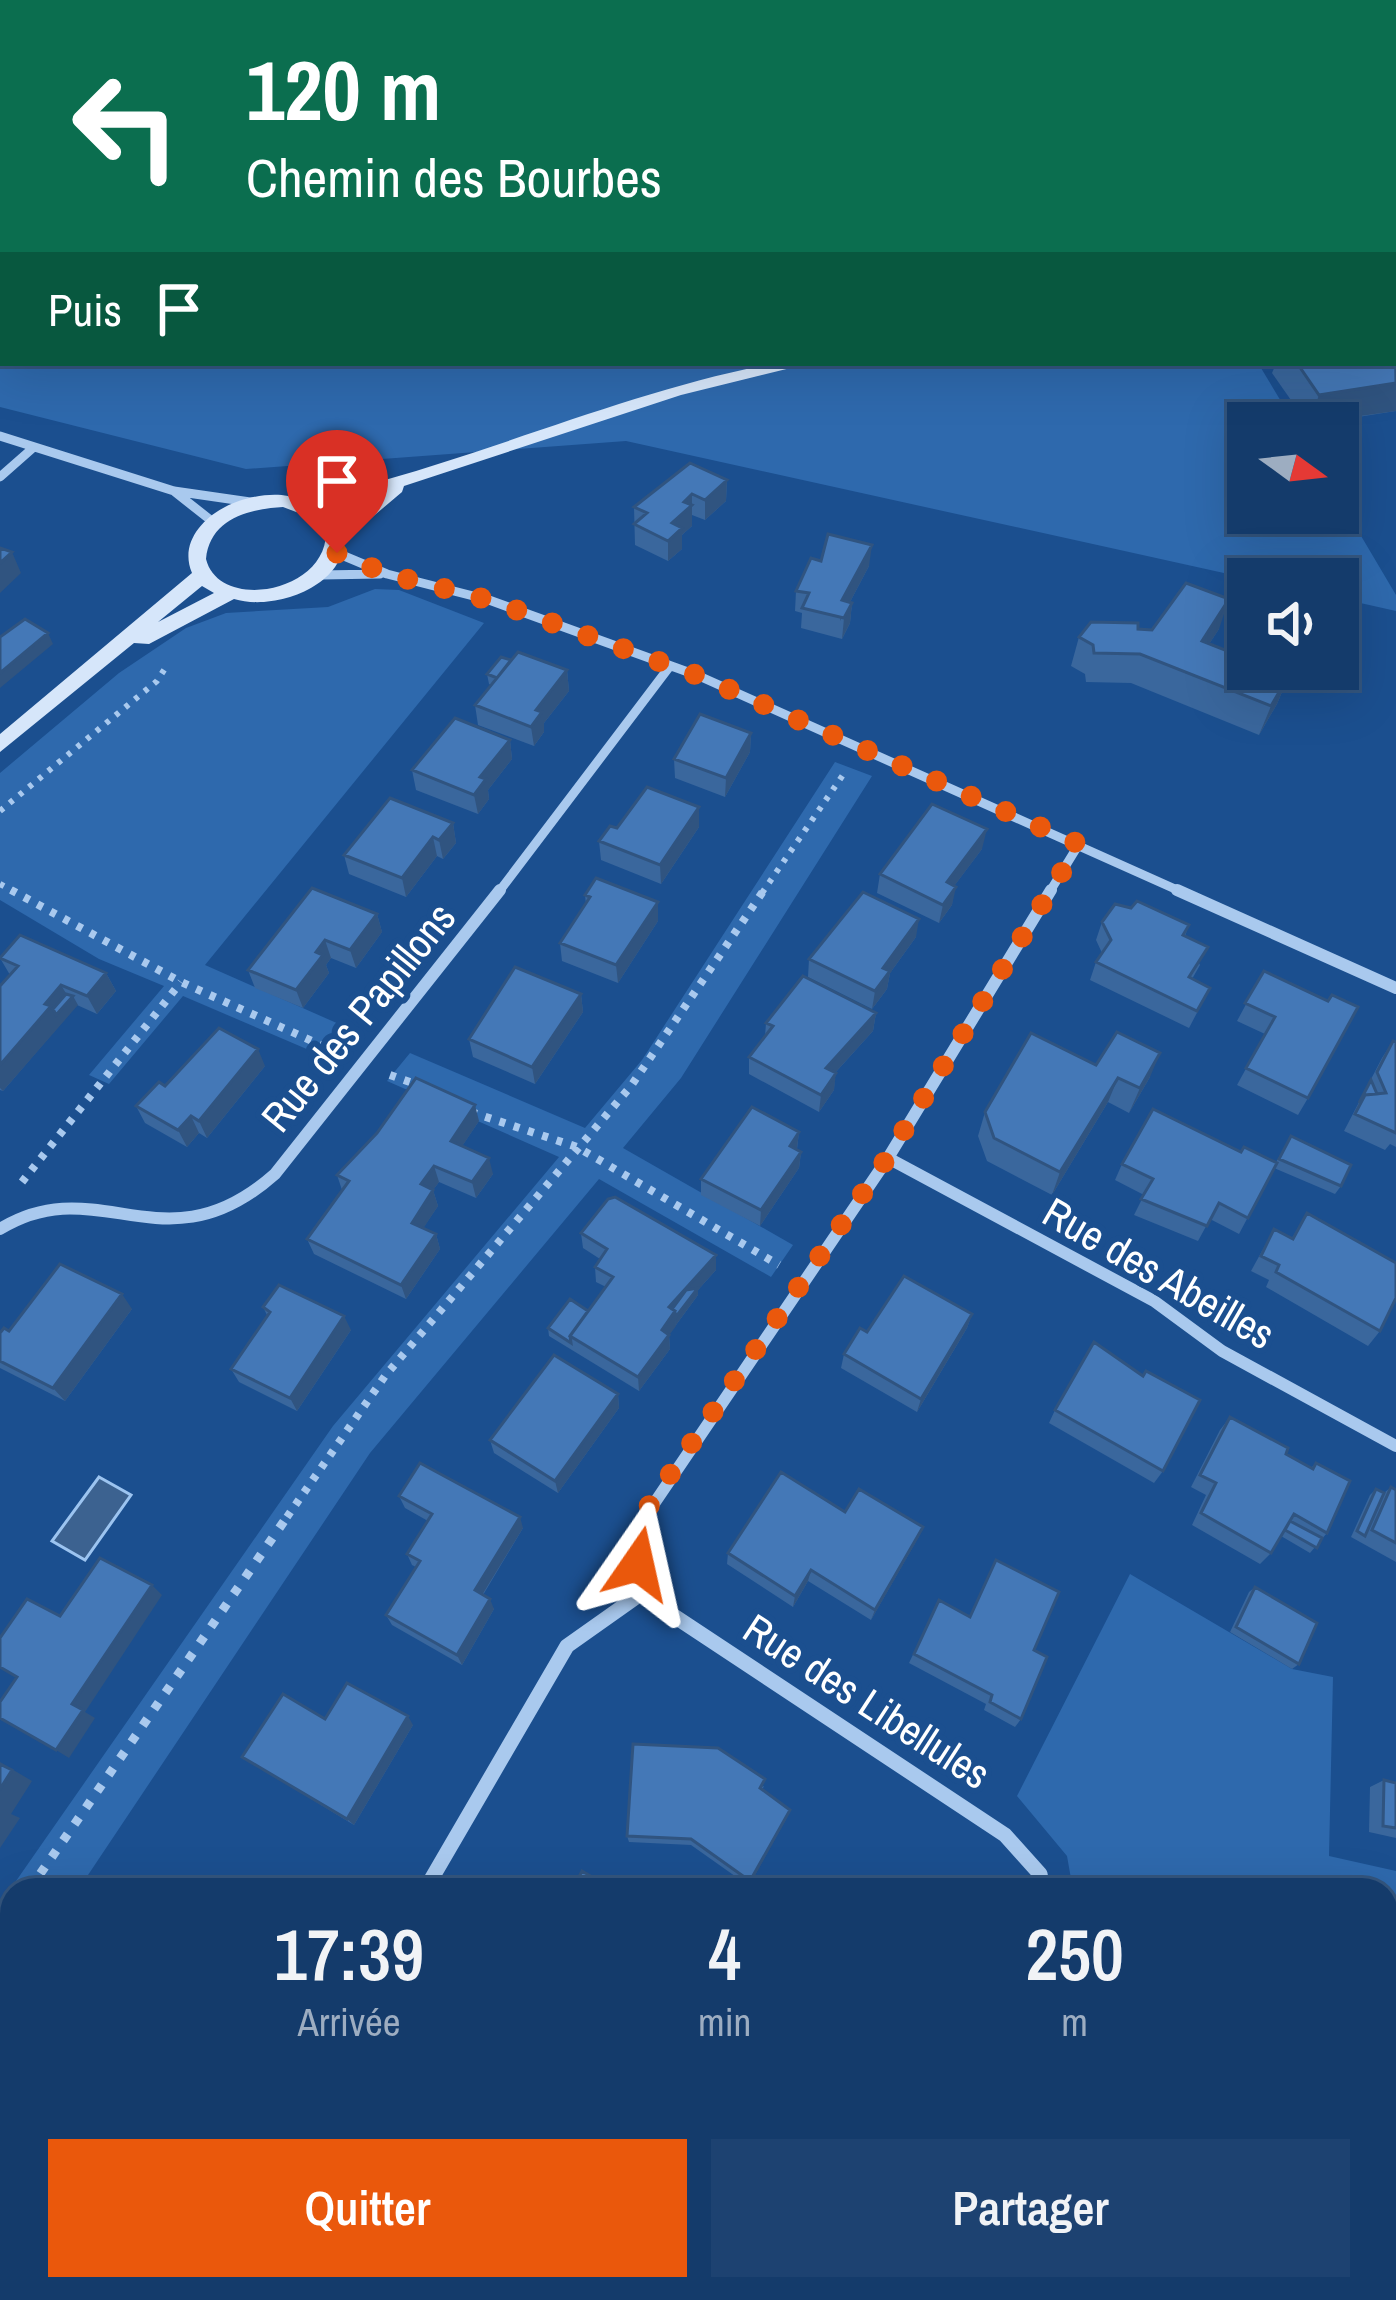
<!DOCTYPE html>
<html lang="fr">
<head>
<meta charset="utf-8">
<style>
  :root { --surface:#143b6b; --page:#1d4271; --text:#f1f3f6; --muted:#9dadc1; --line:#33557e; --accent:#ea580c }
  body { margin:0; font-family:"Archivo Narrow",sans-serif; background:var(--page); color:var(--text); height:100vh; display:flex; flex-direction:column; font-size:45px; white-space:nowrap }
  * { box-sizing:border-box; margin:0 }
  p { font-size:39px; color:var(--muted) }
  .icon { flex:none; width:66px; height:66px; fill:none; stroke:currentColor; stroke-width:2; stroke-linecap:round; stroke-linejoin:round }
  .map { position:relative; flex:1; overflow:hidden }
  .details { position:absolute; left:0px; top:1878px; width:1398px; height:423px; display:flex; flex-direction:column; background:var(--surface); border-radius:36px 36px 0 0; box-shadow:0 12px 48px #0002,0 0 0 3px var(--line) }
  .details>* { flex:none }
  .banner { position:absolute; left:0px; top:0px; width:1398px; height:366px; box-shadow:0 12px 48px #0002,0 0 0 3px var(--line); background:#0b6e4f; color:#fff; overflow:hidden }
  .needle { width:78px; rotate:105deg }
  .fabs { position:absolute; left:1227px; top:402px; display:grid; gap:24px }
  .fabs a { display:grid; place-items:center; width:132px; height:132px; border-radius:0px; background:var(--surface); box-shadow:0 12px 48px #0002,0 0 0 3px var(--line); font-size:60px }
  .pin { position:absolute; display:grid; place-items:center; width:102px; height:102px; color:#fff; margin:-123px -51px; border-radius:50% 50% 50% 0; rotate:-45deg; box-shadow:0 0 12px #0007 }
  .pin .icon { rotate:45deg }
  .me { position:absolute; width:132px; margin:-66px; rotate:11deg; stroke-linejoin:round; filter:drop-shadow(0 0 9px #0008) }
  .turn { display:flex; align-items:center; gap:42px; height:252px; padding:0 48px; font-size:54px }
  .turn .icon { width:156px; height:156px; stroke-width:2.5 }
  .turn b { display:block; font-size:84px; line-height:102px }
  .then { display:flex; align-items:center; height:114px; padding:0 48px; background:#0003; gap:24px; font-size:45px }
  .eta { display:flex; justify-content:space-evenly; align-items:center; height:204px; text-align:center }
  .eta b { font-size:72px; font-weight:600; line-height:84px }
  .button { display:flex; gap:24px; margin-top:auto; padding:24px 48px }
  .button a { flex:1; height:138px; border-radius:0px; background:var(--accent); color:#fff; font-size:48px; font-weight:600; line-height:138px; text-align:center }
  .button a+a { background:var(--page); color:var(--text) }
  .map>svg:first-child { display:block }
</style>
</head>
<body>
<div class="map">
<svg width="1396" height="2300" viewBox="0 0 1396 2300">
  <rect width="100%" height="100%" fill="#1b4f8f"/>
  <path fill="#2e69ad" d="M0,0l159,3h-156v360h1255l36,60h-46v90h90v-16l58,98v16l-58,-13v-19h-87l-625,-138 -380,28 -246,-62z
    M375,589l24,1 85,33 -279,342 143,63 -25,28 -140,-60 -74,88 -20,-9 75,-89 -65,-27 -99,-59v-127l119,-100 67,-45 40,-15 102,-6z
    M835,762l37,14 -191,302 -58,70 170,97 -22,32 -172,-98 -229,274 -292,437h-66v99l-12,17v-102l333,-478 226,-269 -172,-76 23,-28 175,75 57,-68z
    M1130,1574l162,95 41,8 -4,179 67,15v264l-10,-2v-243h-313l-6,-34 -50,-60z"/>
  <path fill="#3c6290" stroke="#9cc4f0" stroke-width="3" d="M99,1477l32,18 -46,65 -33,-19z"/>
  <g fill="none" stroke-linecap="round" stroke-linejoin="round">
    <path stroke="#a9c9ee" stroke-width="6" stroke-dasharray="4.5 8" stroke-linecap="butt" d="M0,811l157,-130 9,-14
      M0,884l17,9
      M762,893l83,-121"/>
    <path stroke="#a9c9ee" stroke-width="8" stroke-dasharray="6 9" stroke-linecap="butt" d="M11,890l170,92 151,68
      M390,1075l31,11
      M471,1112l106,35 202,118
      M22,1182l159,-200
      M287,1517l98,-141 246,-290 133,-196"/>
    <path stroke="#a9c9ee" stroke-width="9" stroke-dasharray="8 12" stroke-linecap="butt" d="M29,1890l260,-376
      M0,1933l12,-18
      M1386,1963h10
      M0,2271l12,7
      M29,2289l17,11"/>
    <path stroke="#a9c9ee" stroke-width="8" d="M567,0l34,3"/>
    <path stroke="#a9c9ee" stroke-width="9" d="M0,436l174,55 83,12
      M0,477l34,-30
      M175,492l38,30
      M337,553l50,21 102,26 210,76 485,217
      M321,575l59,-1
      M498,893l172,-227
      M1049,893l30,-49"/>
    <path stroke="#a9c9ee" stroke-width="12" d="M1177,890l219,98
      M888,1158l266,143 68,50 174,95
      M0,1229c99,-61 165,43 275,-55l225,-284
      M645,1517l243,-359 163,-268"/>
    <path stroke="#a9c9ee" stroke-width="15" d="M646,1514l-5,49 30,51 334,221 35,39 3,16
      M425,1890l142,-244 82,-58
      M237,2289l3,11
      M1004,2300l1,-11"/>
    <path fill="#d6e6fa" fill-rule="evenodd" d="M1266,0h15l2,3h-15z
      M1395,145l1,1v10l-1,-1z
      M1395,218h1v10h-1z
      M1395,279h1v10h-1z
      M776,363h35l-130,32 -277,91 -2,6 -58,49c-2,47 -71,70 -110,58l-85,45 -15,-1 -134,109v-18l192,-161c-12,-28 8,-53 33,-66 17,-9 44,-15 63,-11 8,2 9,5 18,4 17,-1 37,-9 53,-13 141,-37 274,-97 417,-124zM378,494l-38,31 -18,-17zM283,507l29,11 14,14c1,61 -107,80 -120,27 4,-40 42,-50 77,-52zM202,586l12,7 -56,29z"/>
  </g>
  <path fill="#3a679d" d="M252,0h61l-2,3h-59z
    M1060,0h45l-1,3h-44z
    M1396,326v85l-76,12h-13l-35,-50 3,-7 -2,-3h122z
    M727,480l-1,21 -21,19 -13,-5v11l-10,9v14l-14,12 -33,-16 -1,-38z
    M821,561l48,5 -19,36 2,1 -2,20 -8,16 -41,-11 1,-15 -7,-2 1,-20z
    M1138,629h81l-10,15 80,31 -12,29 -18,31 -128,-52 -45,-1 -1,-8 -14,-8 8,-29z
    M511,660l56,10 2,21 -25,32v9l-10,14 -56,-21 -3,-20 16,-20 -2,-1 -2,-10z
    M751,733l-1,19 -25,45 -50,-19 -1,-19z
    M510,740l2,19 -24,31 1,9 -11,15 -62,-24 -4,-20z
    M453,823l3,20 -13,16 -6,-3 -31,41 -57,-23 -5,-19z
    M699,827l-38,57 -60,-24 -2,-19 18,-13z
    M982,849l-28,37 -2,19 -13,18 -62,-30 3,-19z
    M585,895l73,7v19l-40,62 -56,-22 -2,-18 26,-39z
    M377,914l5,18 -26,36 -25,-10 -5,7 3,8 -26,35 -48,-20 -7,-18z
    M1102,922l87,3 -4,11 15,29 -8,14 18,9 -21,40 -99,-48 6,-18 6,-9 -6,-13z
    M916,937l-26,36 -3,16 -15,20 -64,-32 1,-18z
    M0,958l106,15 10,18 -19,23 -20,-9 -74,86 -3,-1v-104l10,-11z
    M1264,971l44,127 -10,17 -61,-30 28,-51 -28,-13z
    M581,994l2,18 -48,72 -62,-27 -4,-18z
    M876,1013l-3,18 -38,42 -1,17 -15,22 -70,-38v-17l16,-21 1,-13z
    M1393,1041l3,1v105l-6,-3 -5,6 -41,-19 38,-73z
    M1096,1065l54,12 -21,36 -21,-11 -56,93 -65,-34 -9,-25 7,-24z
    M265,1066l-58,72 -8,-5 -12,14 -42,-24 -9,-17 29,-20z
    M479,1121l-17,25 31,28 -17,24 -37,-16 -6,8 5,16 -15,22 13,6 4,15 -34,50 -92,-45 -7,-15 35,-49 -5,-15z
    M799,1132l-2,17 4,3 -2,16 -39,58 -59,-31v-16z
    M1291,1136l50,50 -6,8 -61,-26 -35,66 -29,-15 -12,22 -64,-26 10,-20 -29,-15 7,-16 119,-12 35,10z
    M1307,1213l73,118 -12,15 -102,-59 3,-7 -18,-9 23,-42 18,9z
    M581,1233l135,22v15l-18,20v5l-33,45 4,-5 1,14 -31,42 -90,-55 -1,-8 40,-17 18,-24 -10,-5 -1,-15 5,-8 -17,-11z
    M263,1307l88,23 -54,81 -58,-29 -8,-13 36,-54z
    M132,1309l-67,92 -65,-33v-35z
    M972,1314l-5,14 -50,84 -76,-44 3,-14 23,-22z
    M618,1394l1,14 -61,85 -64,-40 -4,-13z
    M1055,1410l108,61 -9,12 -105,-60z
    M1230,1417l56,37 25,14 5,-5 11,70 -17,20 -29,-17 -10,17 -11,11 -68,-39 14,-30 -15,-8 29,-57z
    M1391,1487l5,3v72l-45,-25 19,-42 6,-6 8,4z
    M399,1496l124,32 -40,67 11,14 -32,56 -70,-40 -6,-10 30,-48 -4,-2 -5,-11 21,-33 -23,-13z
    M845,1512l78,15 -5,11 -47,82 -63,-39 -15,26 -66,-43 1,-11z
    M1255,1587l44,77 -7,5 -62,-37 19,-40z
    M939,1600l95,50 -13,69 -6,8 -31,-17 2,-6 -77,-41z
    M325,1719l88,6 -59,100 -112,-68z
    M1384,1780l12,3v55l-27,-6 1,-45z
    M764,1786l-2,4 28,20 -41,76 -58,-41 -62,-3 -2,-6z"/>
  <path fill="#305480" d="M1396,383v28l-87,12 10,-28z
    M727,480l-1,21 -21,19v-20z
    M692,494v32l-10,9v14l-14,12v-20l4,-18 12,-21z
    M872,545l-3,21 -29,55 2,-21z
    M12,552l9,21 -21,20v-30z
    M1229,599l-10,30 -27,41 10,-29z
    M852,603l-2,20 -8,16 2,-21z
    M48,633l5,11 -53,44v-15z
    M567,670l2,21 -25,32v9l-10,14 -3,-19 5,-17z
    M1289,675l-12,29 -18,31 12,-29z
    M751,733l-1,19 -25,45 1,-19z
    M510,740l2,19 -24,31 1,9 -11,15 -4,-19 6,-18z
    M699,807v20l-38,57 -1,-19z
    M453,823l3,20 -13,16 -4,-19z
    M987,829l-5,20 -39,52 4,-19z
    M433,837l4,19 -31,41 -4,-19z
    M956,887l-4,18 -13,18 4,-18z
    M658,902v19l-40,62 -2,-18z
    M377,914l5,18 -26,36 -6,-18z
    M919,919l-3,18 -26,36 -3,16 -15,20 3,-18 8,-23z
    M325,940l6,18 -5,7 3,8 -26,35 -7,-18 20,-38z
    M106,973l10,18 -19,23 -10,-18z
    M61,985l9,15 3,-4 5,9 -75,86 -3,-3v-23z
    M581,994l2,18 -48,72 -3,-17z
    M876,1013l-3,18 -49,54 2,-17z
    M258,1049l7,17 -58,72 -8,-17z
    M1160,1053l-10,24 -21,36 11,-25z
    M836,1073l-2,17 -15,22 2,-17z
    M1118,1078l-10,24 -56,93 8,-23z
    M475,1105l4,16 -24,36 -4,-16z
    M191,1116l8,17 -12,14 -9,-17z
    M799,1132l-2,16 -9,14 2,-16z
    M801,1152l-2,16 -39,58 1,-16z
    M489,1158l4,16 -17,24 -4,-16z
    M434,1166l5,16 -13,18 -5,-16z
    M433,1190l5,16 -21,32 -5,-15z
    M436,1234l4,15 -34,50 -5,-14z
    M716,1255v15l-18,20v5l-22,30 -1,-10 1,11 -12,16 5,-7 1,14 -31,42 -1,-14 24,-47 7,-23z
    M122,1294l10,15 -67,92 -12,-13z
    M972,1314l-5,14 -50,84 4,-13z
    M344,1316l7,14 -54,81 -7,-13z
    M618,1394l1,14 -61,85 -3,-12z
    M520,1517l3,11 -44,72 -4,-10z
    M923,1527l-5,11 -47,82 4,-10z
    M811,1570l-3,11 -15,26 2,-11z
    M152,1585l10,10 -77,117 10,6 -26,40 -13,-8 16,-46z
    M490,1599l4,10 -32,56 -5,-10z
    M408,1716l5,9 -59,100 -7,-6z
    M0,1762l32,19 -21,33 9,4 -20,30z
    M790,1810l-2,6 -39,70 1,-5z
    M789,2289h5l18,11h-6z"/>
  <path fill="#4478b7" stroke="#305480" stroke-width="3" d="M378,0h56l-1,3h-57z
    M453,0h51l-1,3h-52z
    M518,0h61l-2,3h-61z
    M1395,326l1,57 -77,12 -22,-32h98z
    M690,463l37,17 -22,20 -13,-6 -8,8 8,3 -20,18 10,5 -14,13 -34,-17 13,-11 -13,-6z
    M828,534l44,11 -30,55 10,3 -8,15 -42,-10 7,-15 -13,-2 15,-33 10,3z
    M0,548l12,4 -12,11z
    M1186,583l43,16 -27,42 46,18v10h25l16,6 -18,31 -131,-52 -46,-1 -1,-8 -14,-8 12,-15 47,1v6l14,1z
    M25,619l23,14 -48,40v-36z
    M518,652l49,18 -31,40 6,2 -11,15 -56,-22z
    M501,657l10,3 -14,18 -10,-4z
    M700,714l51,19 -25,45 -52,-19z
    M455,718l55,22 -30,37 6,2 -12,16 -62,-25z
    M647,787l52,20 -39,58 -61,-24 11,-15 7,2z
    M390,798l63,25 -14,17 -6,-3 -31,41 -58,-23z
    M932,804l55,25 -40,53 9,5 -13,18 -63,-31z
    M596,878l62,24 -42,63 -56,-22 30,-46 -5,-2z
    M312,888l65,26 -27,36 -25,-10 -9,12 7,3 -27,35 -48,-20z
    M863,892l56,27 -36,49 7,3 -15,20 -66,-32z
    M1137,901l52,24 -6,10 25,12 -19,30 21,11 -13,23 -101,-49 15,-22 -9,-18 13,-18 16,4z
    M20,935l86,38 -19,23 -26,-11 -16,19 6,2 -51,59v-79l18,-20 -18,-8z
    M515,967l66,27 -49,73 -63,-28z
    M1264,971l64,30 4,-6 26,12 -50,91 -62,-30 29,-51 -30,-14z
    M803,976l73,37 -50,55 10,5 -15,22 -72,-38 24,-31 -7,-3z
    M66,994l7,2 -17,19 -3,-6z
    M219,1028l39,21 -59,72 -8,-5 -13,14 -42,-24 23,-24 6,4z
    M1117,1032l43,21 -20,35 -22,-10 -58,94 -66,-34 -9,-26 46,-79 65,32z
    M1393,1041l3,1v91l-41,-19 10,-19 21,-2 -9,-21z
    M416,1078l59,27 -24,36 38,17 -17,24 -38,-16 -13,18 12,6 -21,33 24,11 -35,51 -94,-46 42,-58 -12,-6 40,-42z
    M1371,1080l6,14 -12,1 -6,8z
    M752,1107l47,25 -9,14 11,6 -40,58 -60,-31z
    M1153,1109l88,43 3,-5 33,16 -29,55 -29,-15 -12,23 -66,-27 12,-20 -31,-15z
    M1291,1136l60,29 -10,21 -62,-27z
    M615,1197l101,58 -47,52 6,4 -13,19 7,5 -31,42 -68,-41 43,-59 -18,-10 12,-18 -26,-16 27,-34z
    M1307,1213l89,50v35l-16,33 -104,-59 3,-7 -18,-9 13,-27 19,10z
    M60,1264l62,30 -69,94 -53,-27v-28l4,-5 5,3z
    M904,1276l68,38 -51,85 -77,-45 16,-26 7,4z
    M279,1285l65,31 -54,82 -59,-29 39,-57 -7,-5z
    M698,1288l-23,30v-7l-3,-2 14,-19z
    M570,1299l18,12 -18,25 1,7 -23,-15z
    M1094,1342l49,34 3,-5 54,29 -37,71 -108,-61z
    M554,1355l64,39 -63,87 -65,-41z
    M1230,1417l58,31 -2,6 27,15 3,-6 34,18 -23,52 -33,-19 -23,39 -70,-40 15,-30 -16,-8z
    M420,1463l100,54 -45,73 15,9 -33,56 -71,-40 34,-54 -13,-7 25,-40 -33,-18z
    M781,1472l64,40 14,-23 64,38 -48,83 -64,-40 -16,26 -67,-43z
    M1391,1487l5,3v53l-24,-13z
    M1376,1489l8,4 -19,43 -8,-5z
    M1290,1521l32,17 -5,10 -32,-18z
    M100,1558l52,27 -80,119 11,6 -27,40 -56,-32v-16l17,-25 -17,-10v-29l27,-39 33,17z
    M996,1560l63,32 -25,58 13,7 -26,62 -31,-17 2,-7 -78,-41 25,-54 31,17z
    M1255,1587l62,36 -18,41 -63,-37z
    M347,1683l61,33 -61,103 -105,-62 41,-63 42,25z
    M633,1744l85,4 47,31 -5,9 30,22 -40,71 -59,-42 -64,-3z
    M0,1764l12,6 -12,19z
    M1384,1780l12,3v45l-13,-2z
    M582,1871l32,19h-42z
    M12,2135v38l-12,-9v-10z
    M458,2289h56l-6,11h-33z
    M682,2289h107l17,11h-129z
    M1173,2289h74v11h-32z"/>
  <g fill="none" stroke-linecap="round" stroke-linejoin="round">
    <path stroke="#ea580c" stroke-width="21" stroke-dasharray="0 37.8" d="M337,553l50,21 102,26 210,76 380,168 -192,314 -237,346 -11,25 -1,35"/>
  </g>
  <g text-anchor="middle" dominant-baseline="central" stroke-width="12" stroke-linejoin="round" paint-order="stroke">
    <g font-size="42" fill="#fff" stroke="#1b4f8f">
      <text transform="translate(358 1017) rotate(-51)">Rue des Papillons</text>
      <text transform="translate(1159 1273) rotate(30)">Rue des Abeilles</text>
      <text transform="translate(867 1701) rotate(33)">Rue des Libellules</text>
    </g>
  </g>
</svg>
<div class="fabs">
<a><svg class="needle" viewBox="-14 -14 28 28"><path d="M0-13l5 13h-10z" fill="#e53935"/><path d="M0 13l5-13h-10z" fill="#9dadc1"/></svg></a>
<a><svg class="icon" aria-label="sound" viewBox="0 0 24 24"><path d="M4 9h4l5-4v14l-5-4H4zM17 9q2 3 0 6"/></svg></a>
</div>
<div class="pin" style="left:337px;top:553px;background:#d93025"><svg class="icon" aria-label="arrive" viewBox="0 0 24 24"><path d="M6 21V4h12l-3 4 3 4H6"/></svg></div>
<svg class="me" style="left:638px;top:1564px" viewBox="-20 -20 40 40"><path d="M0-17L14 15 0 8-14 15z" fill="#ea580c" stroke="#fff" stroke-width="4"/></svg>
<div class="banner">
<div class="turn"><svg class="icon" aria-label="left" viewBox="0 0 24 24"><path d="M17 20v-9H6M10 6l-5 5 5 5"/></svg><div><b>120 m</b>Chemin des Bourbes</div></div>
<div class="then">Puis<svg class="icon" aria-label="arrive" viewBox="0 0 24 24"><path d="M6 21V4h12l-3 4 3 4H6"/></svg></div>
</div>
<section class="details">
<div class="eta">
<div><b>17:39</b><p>Arrivée</p></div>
<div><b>4</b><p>min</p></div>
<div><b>250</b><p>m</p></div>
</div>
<div class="button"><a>Quitter</a><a>Partager</a></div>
</section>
</div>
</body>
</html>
